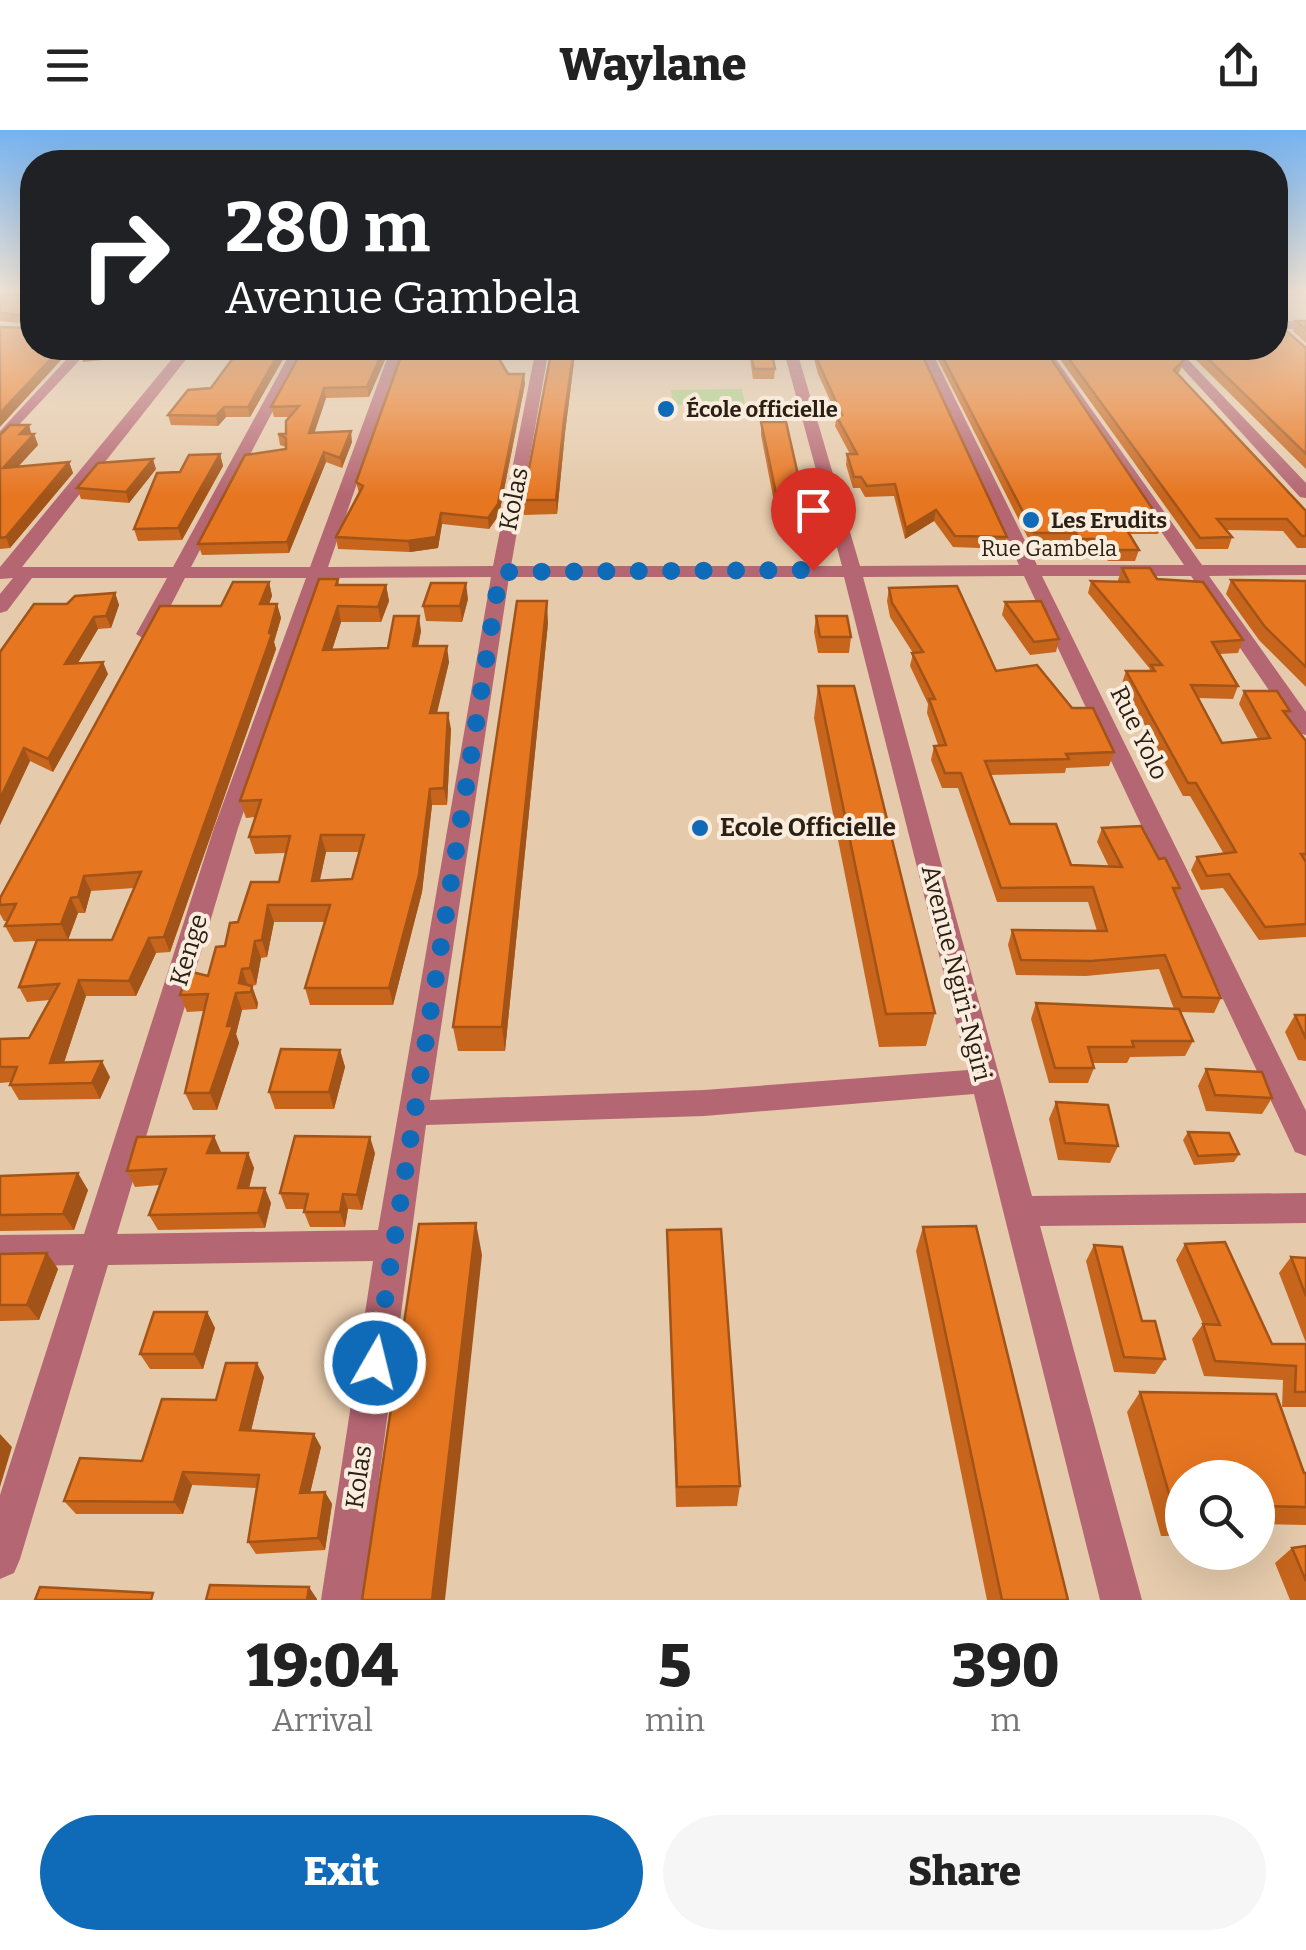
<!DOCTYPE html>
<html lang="en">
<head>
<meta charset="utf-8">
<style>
  :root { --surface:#fff; --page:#f6f6f6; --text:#222; --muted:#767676; --accent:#0f6ab7 }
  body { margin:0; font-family:Bitter,serif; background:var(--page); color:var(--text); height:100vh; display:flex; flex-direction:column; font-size:38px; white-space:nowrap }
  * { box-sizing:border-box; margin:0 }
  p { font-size:32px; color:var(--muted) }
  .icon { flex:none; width:55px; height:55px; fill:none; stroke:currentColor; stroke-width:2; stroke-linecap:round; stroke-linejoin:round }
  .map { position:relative; height:1470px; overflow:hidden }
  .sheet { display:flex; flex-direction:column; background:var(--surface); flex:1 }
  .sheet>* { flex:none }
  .guide { position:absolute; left:20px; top:20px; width:1268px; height:210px; border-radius:40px; box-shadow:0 10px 40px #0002; background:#202124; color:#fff; overflow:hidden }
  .tools { position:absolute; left:1165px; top:1330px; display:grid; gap:20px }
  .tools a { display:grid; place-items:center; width:110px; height:110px; border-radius:50%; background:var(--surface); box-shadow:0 10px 40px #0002; font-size:50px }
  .pin { position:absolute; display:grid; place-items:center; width:85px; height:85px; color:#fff; margin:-102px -42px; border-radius:50% 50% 50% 0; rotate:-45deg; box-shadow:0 0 10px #0007 }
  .pin .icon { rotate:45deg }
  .me { position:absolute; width:110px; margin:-55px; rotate:8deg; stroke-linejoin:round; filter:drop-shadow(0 0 8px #0008) }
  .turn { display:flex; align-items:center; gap:35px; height:210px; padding:0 40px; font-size:45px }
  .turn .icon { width:130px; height:130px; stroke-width:2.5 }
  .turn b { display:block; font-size:70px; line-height:85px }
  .eta { display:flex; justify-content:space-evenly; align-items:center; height:170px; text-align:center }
  .eta b { font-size:60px; font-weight:800; line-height:70px }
  .primary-button { display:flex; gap:20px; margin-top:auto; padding:20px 40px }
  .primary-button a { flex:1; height:115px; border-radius:60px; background:var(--accent); color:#fff; font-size:40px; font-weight:800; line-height:115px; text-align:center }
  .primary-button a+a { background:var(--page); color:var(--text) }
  header { display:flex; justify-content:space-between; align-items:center; height:130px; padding:0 40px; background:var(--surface); font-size:45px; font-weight:800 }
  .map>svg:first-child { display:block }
</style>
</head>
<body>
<header><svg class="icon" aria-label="menu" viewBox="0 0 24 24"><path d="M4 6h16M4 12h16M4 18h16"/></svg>Waylane<svg class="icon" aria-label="share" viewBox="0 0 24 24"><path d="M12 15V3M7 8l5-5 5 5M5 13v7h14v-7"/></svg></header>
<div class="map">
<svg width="1306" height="1470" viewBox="0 0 1306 1470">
  <rect width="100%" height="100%" fill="#e5caab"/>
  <path fill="#a7ce83" d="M742,259l3,15 -72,1 -2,-15z"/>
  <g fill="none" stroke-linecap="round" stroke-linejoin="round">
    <path fill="#b46672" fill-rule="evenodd" d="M1275,191h31v8h-31z
      M77,218h14l-91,97v-14z
      M181,218h14l-173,219h151l120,-219h13l-115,219h119l81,-219h13l-76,219 165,-1 43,-218h13l-38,218h331l-59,-218h13l64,218 159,-1 -102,-217h13l107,217h147l-148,-217h12l154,217h104v10l-97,1 97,136v23l-8,-2 -107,-157h-149l264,535v45l-11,-4 -271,-576 -161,1 169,619 274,-3v30l-266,3 102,374h-42l-126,-506 -270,22 -278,9 -63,475h-42l52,-339 -265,4 -88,294 -6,14 -14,6v-84l74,-230 -74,2v-32l84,-1 130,-406 92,-250h-121l-29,56 -10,6 -10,-6 31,-56h-135l-25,33 -7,2v-19l13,-16 -13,1v-12zM491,447l-113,653 -261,4 121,-406 86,-250zM509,447h335l124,493 -264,20 -274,10z
      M1164,218h13l129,135v15l-6,-1z"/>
  </g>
  <path fill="#c7651c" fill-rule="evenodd" d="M32,160v58l-3,-20 1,-4 -30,-3v-30z
    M1296,191h10v22l-13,-12z
    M390,218l-21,49 -43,1 -12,35 38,9 -10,26 -16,-6 -37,91 -87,2 -4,-11 88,-95v-2l-6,-2 -2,-11h8l4,-17h-16l-3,-10 81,-58z
    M404,218h94l-1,7 11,19 17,10 -26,131 -10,14 -47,-5 -4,24 -28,4 -72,-3 -2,-12 23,-44 -3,-11z
    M671,218h100l4,21 -1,10h-21l-4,-27h-78z
    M811,218h108l88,189 -3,12 -51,-2 -19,-26 -29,18 -11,-43 -29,1 -5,-9h-7l-7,-23 1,-11h3l-15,-28 2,-11 -19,-41z
    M932,218h112l118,175 -4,11h-29l10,16 -4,11h-27l-6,-10 -26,-1 -3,-5 -42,-1z
    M1052,218h121l10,13 -3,10 -2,3 128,137v37h-9l-14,-17 -56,-1 5,7 -4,12h-32z
    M1181,218h125v121l-112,-111z
    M282,224l1,5 -33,58h-24l-8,9 -47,-1 -3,-10 43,-27z
    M575,224l-10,79 -8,81 -33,1 -1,-15z
    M761,292l42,75 -1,15h-26l-15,-77z
    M34,304l4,11 -20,21 51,-4 4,11 -63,75 -10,1v-114z
    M220,324l3,12 -41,74 -44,1 -4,-12 46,-57z
    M156,339l-27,34 -48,-4 -4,-11z
    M1122,438l35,11 86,61 -5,13 -19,1 19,32 -5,13 -35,-1 24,45 36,-4 -19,-35 5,-13 46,20 -3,6 19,24v196l-47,3 -36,-52 -22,2 -10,-20 6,-13 27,-3 -34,-58h-7l-61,-113 4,-12h23l1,-2 -62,-76 3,-12 28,1 -1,-2z
    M338,449l1,6h47l3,16 -8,21h-40l-9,28 56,-2 33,-17 -3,15 31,16 -12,51 14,16 -4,76h-15l-10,87 -29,113h-83l-5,-17 20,-66h-51l-7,35 -6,1 -5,27 -7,1h3l6,17 -1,6 -15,1 -6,24 3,9 -22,67h-24l-8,-17 19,-82 -17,1 -7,-17 28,-19 30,-54 41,-40 7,-29 -31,1 -6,-17 6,-20 -9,1 -6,-17zM326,722h34l-8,27 -32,1z
    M1231,450l75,1v106l-47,-47 -33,-46z
    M269,452l3,14 -3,8h8l4,14 -7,24 2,7 -106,303 -14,1 -20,43h-50l-22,66 46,15 -10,22 -81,1 -9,-15 1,-3 -11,1v-44l29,-1 21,-38 -23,2 -8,-15 18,-46 -23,1 -9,-16 3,-5h-4l-4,-7v-16l221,-292zM134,758l-22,52h-44l10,-27h7l6,-22z
    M889,458l107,83 76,37 42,44 -5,14 -43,2 -1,5 -74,2 19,49 61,41 38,2 -12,-25 5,-14 57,31 21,29 -4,8 45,102 -7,15 -34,-1 13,29 -8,15 -55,1 -3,6h-34l1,5 -6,15h-39l-18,-64 5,-16 138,6 -15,-40 -73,7 -70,-1 -8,-30 4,-15 85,1 -9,-29h-91l-39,-114h-16l-11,-28 3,-14 4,-1 -11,-32 1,-9 -18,-38 3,-13 -23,-36 -3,-16z
    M115,463l4,12 -8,23 -13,1 -20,34 30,11 -55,98 -23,-11 -30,64v-173l67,-48z
    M468,469l-6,23 -36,-1 -3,-15z
    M1005,472l54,37 -3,13 -26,3 -28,-40z
    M816,486l35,21 -2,16h-31l-4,-21z
    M548,493l-43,428h-47l-5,-24z
    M818,556l117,327 -9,33 -47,1 -65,-329z
    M1295,885h11v46l-8,-1 -13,-28z
    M340,920l5,17 -11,42h-59l-6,-17z
    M1206,939l66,29 -10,16 -56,-3 -8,-25z
    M1056,972l62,44 -8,17 -52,-3 -9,-41z
    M1188,1002l51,22 -5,8 -40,3 -11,-25z
    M214,1006l6,17h28l6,15 -5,20 22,15 -6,25 -107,2 -9,-15 11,-30 -25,2 -8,-16z
    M375,1023l-13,57 -14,-1 -3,18h-35l-6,-15 1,-3h-19l-6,-16z
    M0,1046l88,14 -14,40 -74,1z
    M923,1097l145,373h-81l-71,-349z
    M667,1100l73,256 -3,20 -61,1z
    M1185,1114l87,100h34v63h-24l1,-27 -79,-4 -12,-37 11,-15 -27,-64z
    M1094,1115l71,114 -10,15 -41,-2 -28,-111z
    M47,1123l11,16 -19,51 -39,1v-67z
    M1291,1127l15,1v85l-27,-70z
    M207,1182l8,16 -12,41h-53l-10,-15z
    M264,1247l-13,54 70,16 -11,46 15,-1 7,12 -7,46 -69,4 -8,-12 9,-54 -65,-3 -9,29h-107l-12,-13 78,-40 74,-61z
    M1140,1262l166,81v52l-47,-1 -1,2v-48h-76v58h-21l-34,-124z
    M1306,1416v54h-16l-15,-37 17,-15z"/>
  <path fill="#a25317" d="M61,218h11l-72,79v-14z
    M134,218h45l-7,5 -89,9 -3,-9z
    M278,218h9l-5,6 1,5 -33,58 -2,-10z
    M384,218h6l-21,49 -2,-10z
    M574,218l1,6 -10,79 -8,81 -1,-14 8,-81z
    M524,244l1,10 -26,131 -10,14 -1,-11z
    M324,258l2,10 -15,45 -2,-10z
    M224,277l2,10 -8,9 -2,-10z
    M29,295l3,11 -12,-2z
    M351,301l1,11 -10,26 -2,-10z
    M34,304l4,11 -30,33 -5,-10z
    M324,322l2,10 -37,91 -2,-11z
    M220,324l3,12 -41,74 -4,-12z
    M153,329l3,10 -27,34 -3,-11z
    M69,332l4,11 -63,75 -4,-11z
    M936,380l-2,11 -29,18 1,-11z
    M441,383l1,11 -4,24 -28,4 -2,-11z
    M269,452l3,14 -9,23 -3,-15z
    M466,453l2,16 -6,23 -2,-16z
    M386,455l3,16 -8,21 -3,-15z
    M115,463l4,12 -8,23 -5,-12z
    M547,471l1,22 -43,428 -3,-24z
    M277,474l4,14 -7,24 2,7 -106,303 -6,-15z
    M338,476l3,16 -14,44 -4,-16z
    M419,486l2,15 -6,31 -2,-16z
    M94,487l4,12 -28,47 -5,-12z
    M447,516l2,16 -16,67 -3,-16z
    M103,532l5,12 -55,98 -5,-13z
    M448,583l3,16 -4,76 -3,-17z
    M24,618l6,13 -30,64v-26z
    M430,659l2,16 -10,87 -29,113 -4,-17z
    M321,705l5,17 -10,45 -4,-16z
    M84,746l7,15 -6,22 -7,-16z
    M71,768l7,15 -10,27 -7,-16z
    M268,775l6,17 -7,35 -5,-17z
    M149,808l7,15 -20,43 -7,-15z
    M255,811l6,17 -5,27 -6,-17z
    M242,839l6,17 -9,-3z
    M79,850l7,16 -27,82 -9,-15z
    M252,856l6,17 -1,6 -6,-17z
    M236,863l6,17 -6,24 3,9 -22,67 -7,-17z
    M340,920l5,17 -11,42 -5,-17z
    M102,931l8,16 -10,22 -8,-16z
    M214,1006l7,16 -7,17 -7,-16z
    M370,1007l5,16 -13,57 -5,-15z
    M248,1023l6,15 -9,35 -7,-15z
    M78,1043l10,17 -14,40 -11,-16z
    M265,1058l6,15 -6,25 -7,-15z
    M343,1064l5,15 -3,18 -5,-15z
    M476,1093l6,32 -37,345h-13z
    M47,1123l11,16 -19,51 -12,-15z
    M207,1182l8,16 -12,41 -9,-15z
    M257,1233l7,14 -16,66 -8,-13z
    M0,1304l12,13 -12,40z
    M314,1304l7,13 -14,59 -7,-13z
    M183,1342l9,13 -9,29 -9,-12z
    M325,1362l7,12 -7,46 -7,-12z
    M309,1457l8,12v1h-10z"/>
  <path fill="#e77621" stroke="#a25317" stroke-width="2.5" fill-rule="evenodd" d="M2,160h30v26l-32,-3v-22z
    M32,186v32h29l-61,65v-86l29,1z
    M1275,191l31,27v106l-109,-106h78z
    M1296,191h10v9z
    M83,218h51l-54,5z
    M244,218h34l-2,1h5l-33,58h-24l-8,9 -48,-1 20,-25 23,-2 22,-30z
    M353,218h31l-17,39 -43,1 -15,45 42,-2 -11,27 -16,-6 -37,90 -89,2 47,-89 41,-6v-11l-8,-4h8v-13l13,-15 -28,1 32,-58h49z
    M404,218h92l-1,4 13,22h16l-26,130 -10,14 -47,-5 -5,24 -28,4 -72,-4 27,-51 -7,-4z
    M552,218h22l-10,71 -8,81h-33z
    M750,218h21l4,21h-21z
    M814,218h105l88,189 -52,-1 -19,-26 -30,18 -11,-44 -28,2 -6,-9h-7l-7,-23h10l-21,-39h6l-23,-51z
    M938,218h106l118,175 -40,-1 17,28h-27l-7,-11h-26l-3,-6h-42z
    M1061,218h112l10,13 -9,9 132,141v25h-4l-15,-17h-70l15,18 -32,1z
    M761,292h25l17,75 -26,1z
    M10,295h19l-9,9h14l-31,34 66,-6 -63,75 -6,1v-103z
    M220,324l-42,74 -44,1 23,-56 23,-1 9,-17z
    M153,329l-27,33 -49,-4 21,-25z
    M1122,438h28l7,11 46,3 40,58 -31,2 26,44 -47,-1 31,58 48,-5 -26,-47h33l13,20h-7l23,30v113h-5l5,8v62l-41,3 -36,-53 -22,2 -10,-19 39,-5 -40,-69h-8l-62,-112h29l-4,-6h11l-71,-84 38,1z
    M319,449h19l-2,6h50l-8,22 -40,-1 -15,44 65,-2 6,-32h25l-6,30h34l-17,67h18l-4,75 -14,1 -11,86 -30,113h-84l25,-83h-62l-6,35 -7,1 -5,27 -8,1 -3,14 13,3 -1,6 -15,1 -9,33h6l-23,67h-25l23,-99 -28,1 8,-24 20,5 8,-29 9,-1 5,-23 8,-1 13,-40h28l11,-46 -41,1 12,-37 -21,1zM321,705h43l-12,44 -40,2z
    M1231,450l75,1v86l-41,-40z
    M233,452h36l-9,22h17l-8,29 3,1 -108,303 -15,1 -20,43 -50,-1 -29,83 52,-2 -10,22 -82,2 7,-18h-17v-28l29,-1 30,-54 -40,3 18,-47h75l29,-68 -57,4 -6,21 -7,1 -10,26 -56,2 11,-22 -16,1v-7l160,-292h61z
    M431,453h35l-6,23h-37z
    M957,456l39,85 41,-6 35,43h21l21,44 -48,2 3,5 -84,2 25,63h46l15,41 51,2 -20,-39 39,-2 18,33 6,-1 15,30h-7l48,110 -39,-1 -17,-42 -74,6 -70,-1 -9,-30 95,1 -14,-44 -92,1 -40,-115h-16l-11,-27 12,-1 -17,-46h6l-23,-46 11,-1 -31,-49 -3,-15z
    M115,463l-9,23 -12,1 -29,47 38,-2 -55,97 -24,-11 -24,51v-147l34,-48h33l8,-8z
    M517,471h30l-45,426h-49z
    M1041,471l18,38 -25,3 -29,-40z
    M816,486h31l4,21h-31z
    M818,556h36l81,327 -49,1z
    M1036,873l143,6 14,32h-61l2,6h-46l6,21h-39z
    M1295,885h11v24z
    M281,919l59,1 -11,42h-60z
    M1206,939l56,3 10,26 -57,-3z
    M1056,972l52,3 10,41 -53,-3z
    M1188,1002l41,1 10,21 -41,2z
    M214,1006l-7,17h41l-10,35h27l-7,25 -109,2 17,-46 -39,2 10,-34z
    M295,1006l75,1 -13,58 -14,-1 -3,18h-36l4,-18 -28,-1z
    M78,1043l-15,41 -63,1v-39z
    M476,1093l-44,377h-70l57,-376z
    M976,1096l92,374h-66l-79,-373z
    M721,1099l19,257 -63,1 -10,-257z
    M1225,1112l47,102h34v48h-11l1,-26 -81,-5 -12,-37 17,1 -35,-81z
    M1094,1115l28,2 20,74h13l10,38 -41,-2z
    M47,1123l-20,52h-27v-51z
    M1291,1127l15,1v38z
    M154,1182h53l-13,42h-54z
    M226,1233h31l-17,67 74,4 -14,59 25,-1 -7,46 -70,4 11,-67 -76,-3 -9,30 -110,-1 16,-43 62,3 20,-62 54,1z
    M1140,1262l136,2 28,79h2v34l-46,-1 4,13h-6v-41h-76v40h-6z
    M1306,1416v35l-14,-33z
    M210,1455l99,2 -2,13h-101z
    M40,1457l113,6 -2,7h-116z"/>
  <linearGradient id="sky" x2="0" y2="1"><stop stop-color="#75b2f0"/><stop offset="0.44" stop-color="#f3e7d9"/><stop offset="1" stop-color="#f3e7d9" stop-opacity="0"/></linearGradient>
  <rect width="1306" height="366" fill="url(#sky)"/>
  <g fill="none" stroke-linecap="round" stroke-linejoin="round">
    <path stroke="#0f6ab7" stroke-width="18" stroke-dasharray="0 32.4" d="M375,1233l125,-791 313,-2"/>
  </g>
  <g fill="#0f6ab7" stroke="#fbeddd" stroke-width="4">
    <circle cx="666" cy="279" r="10"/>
    <circle cx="1031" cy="390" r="10"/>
    <circle cx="700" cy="698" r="10"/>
  </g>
  <g text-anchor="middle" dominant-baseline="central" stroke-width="8" stroke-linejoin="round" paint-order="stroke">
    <g font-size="22" font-weight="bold" fill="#2b2015" stroke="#fbeddd" text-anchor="start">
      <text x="686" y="279">École officielle</text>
      <text x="1051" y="390">Les Erudits</text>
    </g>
    <g font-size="22" fill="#2b2015" stroke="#fbeddd">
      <text x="1049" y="418">Rue Gambela</text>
    </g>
    <g font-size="25" fill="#2b2015" stroke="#fbeddd">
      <text transform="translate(514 369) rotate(-79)">Kolas</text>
      <text transform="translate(1139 603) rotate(64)">Rue Yolo</text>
      <text transform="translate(189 820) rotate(-73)">Kenge</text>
      <text transform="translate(956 843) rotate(76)">Avenue Ngiri-Ngiri</text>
      <text transform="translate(359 1347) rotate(-82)">Kolas</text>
    </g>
    <g font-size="25" font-weight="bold" fill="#2b2015" stroke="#fbeddd" text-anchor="start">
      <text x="720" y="698">Ecole Officielle</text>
    </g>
  </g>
</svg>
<div class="tools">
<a><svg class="icon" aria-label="search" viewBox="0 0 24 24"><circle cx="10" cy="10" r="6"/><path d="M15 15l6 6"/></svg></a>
</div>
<div class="pin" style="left:813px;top:440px;background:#d93025"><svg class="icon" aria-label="arrive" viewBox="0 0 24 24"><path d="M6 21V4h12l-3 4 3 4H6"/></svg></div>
<svg class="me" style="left:375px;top:1233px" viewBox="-20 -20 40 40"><circle r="17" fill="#0f6ab7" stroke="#fff" stroke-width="3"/><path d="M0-11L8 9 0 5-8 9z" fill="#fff"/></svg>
<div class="guide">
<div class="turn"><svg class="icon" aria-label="right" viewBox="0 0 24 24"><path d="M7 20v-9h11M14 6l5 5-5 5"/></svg><div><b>280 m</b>Avenue Gambela</div></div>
</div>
</div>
<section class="sheet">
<div class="eta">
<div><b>19:04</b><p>Arrival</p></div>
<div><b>5</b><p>min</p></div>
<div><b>390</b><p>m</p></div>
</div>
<div class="primary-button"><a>Exit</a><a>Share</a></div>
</section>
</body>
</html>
